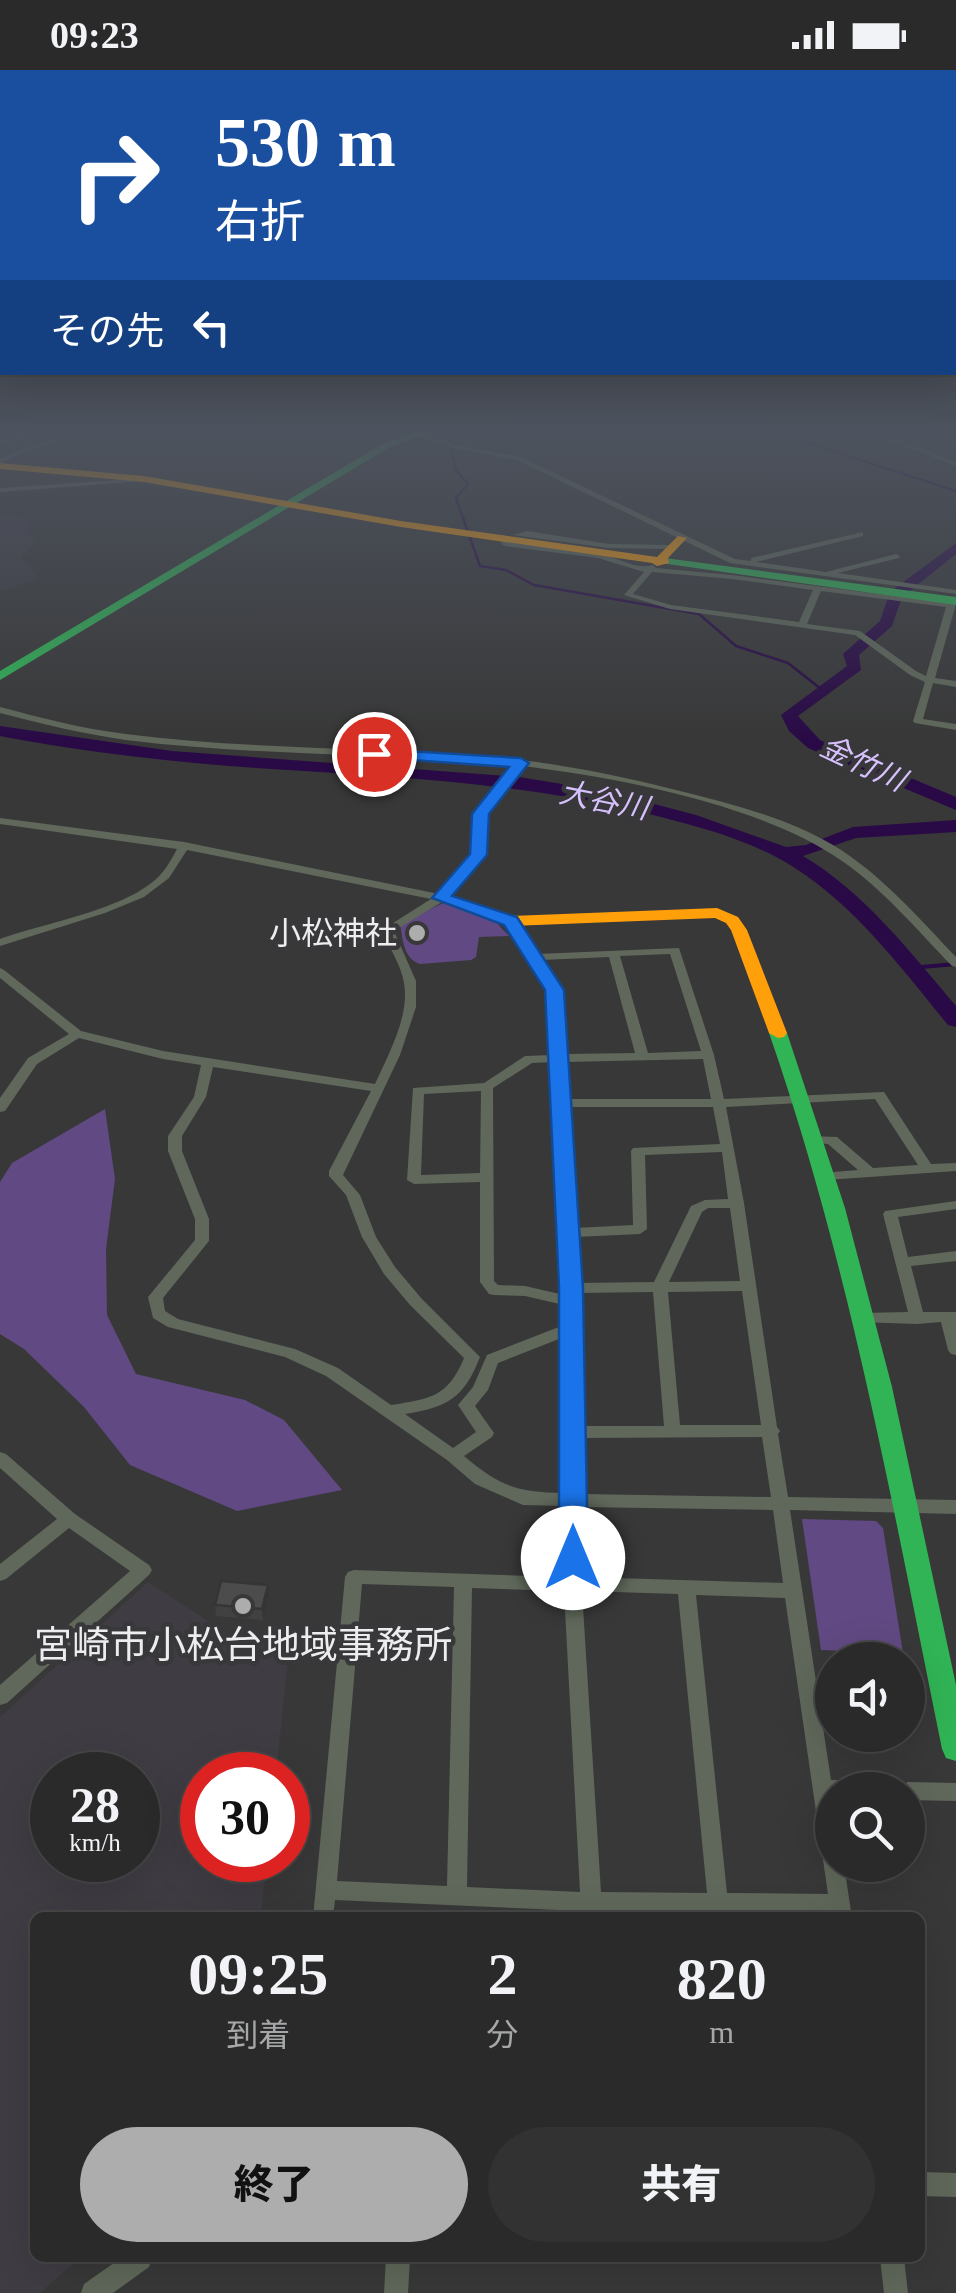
<!DOCTYPE html>
<html lang="ja">
<head>
<meta charset="utf-8">
<style>
  :root { --surface:#2a2a2a; --page:#323232; --text:#f1f3f6; --muted:#a5a7a8; --line:#464647; --accent:#aeadae }
  body { margin:0; font-family:"Times New Roman","Noto Sans JP",serif; background:var(--page); color:var(--text); height:100vh; display:flex; flex-direction:column; font-size:38px; white-space:nowrap }
  * { box-sizing:border-box; margin:0 }
  p { font-size:32px; color:var(--muted) }
  .icon { flex:none; width:55px; height:55px; fill:none; stroke:currentColor; stroke-width:2; stroke-linecap:round; stroke-linejoin:round }
  .map { position:relative; flex:1; overflow:hidden }
  .panel { position:absolute; left:30px; top:1842px; width:895px; height:350px; display:flex; flex-direction:column; background:var(--surface); border-radius:15px; box-shadow:0 10px 40px #0002,0 0 0 2px var(--line) }
  .panel>* { flex:none }
  .banner { position:absolute; left:0px; top:0px; width:958px; height:305px; box-shadow:0 10px 40px #0002,0 0 0 2px var(--line); background:#1a4fa0; color:#fff; overflow:hidden }
  .fabs { position:absolute; left:815px; top:1572px; display:grid; gap:20px }
  .fabs a { display:grid; place-items:center; width:110px; height:110px; border-radius:50%; background:var(--surface); box-shadow:0 10px 40px #0002,0 0 0 2px var(--line); font-size:50px }
  .speed { position:absolute; left:30px; top:1682px; display:flex; gap:20px; font-size:50px; font-weight:700; text-align:center }
  .speed>* { display:grid; place-content:center; width:130px; height:130px; border-radius:50%; background:var(--surface); box-shadow:0 10px 40px #0002,0 0 0 2px var(--line); line-height:1 }
  .speed small { font-size:25px; font-weight:400 }
  .speed .limit { border:15px solid #d22; background:#fff; color:#111 }
  .pin { position:absolute; display:grid; place-items:center; width:85px; height:85px; color:#fff; margin:-42px; border:5px solid #fff; border-radius:50%; box-shadow:0 2px 10px #0007 }
  .me { position:absolute; width:110px; margin:-55px; rotate:0deg; stroke-linejoin:round; filter:drop-shadow(0 0 8px #0008) }
  .turn { display:flex; align-items:center; gap:35px; height:210px; padding:0 50px; font-size:45px }
  .turn .icon { width:130px; height:130px; stroke-width:2.5 }
  .turn b { display:block; font-size:70px; line-height:85px }
  .then { display:flex; align-items:center; height:95px; padding:0 50px; background:#0003; gap:20px; font-size:38px }
  .eta { display:flex; justify-content:space-evenly; align-items:center; height:170px; text-align:center }
  .eta b { font-size:60px; font-weight:800; line-height:70px }
  .primary-button { display:flex; gap:20px; margin-top:auto; padding:20px 50px }
  .primary-button a { flex:1; height:115px; border-radius:60px; background:var(--accent); color:#111; font-size:40px; font-weight:800; line-height:115px; text-align:center }
  .primary-button a+a { background:var(--page); color:var(--text) }
  .status { display:flex; justify-content:space-between; align-items:center; height:70px; padding:0 50px; background:var(--surface); direction:ltr }
  .status svg { height:28px; fill:currentColor }
  .map>svg:first-child { display:block }
</style>
</head>
<body>
<div class="status"><b>09:23</b><svg viewBox="0 0 49 12"><path d="M0 12V9h3v3zM5 12V6h3v6zM10 12V3h3v9zM15 12V0h3v12zM26 1h20v11H26zM47 4h2v5h-2z"/></svg></div>
<div class="map">
<svg width="956" height="2223" viewBox="0 0 956 2223">
  <rect width="100%" height="100%" fill="#383838"/>
  <path fill="#3f3c43" fill-rule="evenodd" d="M0,444l32,4 -4,16 10,6 -17,17 18,21 -39,14z
    M148,1512l89,58h53l-14,135h-74v85h65l-6,57 -226,1v340h45l-40,35h-40v-576zM52,1705h86v85h-86z"/>
  <path fill="#614983" d="M443,833l47,13 19,20 -30,1 -3,20 -5,3 -51,4c-17,-6 -17,-24 -20,-40z
    M105,1039l10,70 -9,70 1,66 29,59 109,26 39,20 58,70 -105,21 -107,-46 -46,-58 -60,-58 -24,-15v-152l12,-19z
    M802,1449l74,2 7,7 20,125 -82,-3z"/>
  <g fill="none" stroke-linecap="round" stroke-linejoin="round">
    <path stroke="#290a46" stroke-width="2.5" d="M725,358l89,17 142,46
      M451,380l5,20 12,14 -12,14 24,68 26,4 28,15 165,29 37,32 52,17 33,26"/>
    <path stroke="#290a46" stroke-width="4" d="M910,898l46,-4"/>
    <path fill="#290a46" fill-rule="evenodd" d="M956,473v11l-54,43 -10,29 -33,29 2,15 -63,46 22,24 136,57v13l-148,-62 -19,-17 -8,-16 66,-49 -4,-12 37,-33 10,-29z
      M0,656l172,25 347,26 86,14 91,24 90,32 20,-2 47,-18 103,-7v12l-100,6 -53,18c61,36 108,97 153,150v21l-8,-2c-45,-55 -92,-118 -153,-157 -40,-26 -88,-39 -134,-51 -133,-35 -269,-40 -405,-49 -87,-6 -171,-16 -256,-32z"/>
    <path fill="#5f685a" fill-rule="evenodd" d="M0,358h27l-26,2z
      M89,358h9l-75,24 -23,12v-5l19,-9 54,-17c-26,-3 -48,9 -73,9v-4c25,0 48,-11 73,-9l3,3z
      M396,358h9l52,17 64,12 214,102 16,2v-3l112,-26v4l-107,26 70,10 70,-18 4,2 -1,2 -61,15 118,17v4l-226,-31 -213,-103 -63,-12z
      M859,358h9l88,34v4z
      M146,408l-2,3 -144,11v-4z
      M527,461l82,13 64,1 4,2 -4,2 -64,-1 -96,-13z
      M503,468h6v4c35,5 72,6 105,16 14,5 26,11 39,7l3,3 76,7 224,29 -21,74 21,3v6l-23,-4 -10,36 33,5v6l-41,-7 -2,-2 12,-39 -15,-7 -55,-40 -185,-26 -46,-14 20,-23 -46,-14 -93,-12 -4,-2zM652,502l80,7 81,11 -14,32 -128,-17 -38,-11zM821,521l125,16 -20,69 -10,-5 -56,-40 -53,-7z
      M0,637c42,11 83,22 126,27 131,17 263,12 394,26 52,6 105,17 156,30 53,13 109,27 157,55 48,29 85,72 123,112v10l-4,-1c-35,-36 -68,-76 -110,-105 -79,-56 -223,-83 -319,-95l-38,48 1,32 -21,35 -16,16 66,22 22,35 142,-6 35,107 10,44 160,-7 47,72 25,-1v8l-130,9 -7,-4 2,-3 37,-3 -30,-26 -18,-2 -2,-3 2,-3 27,1 36,31 45,-3 -43,-66 -149,8 18,96 33,224 3,4 -2,3 10,63 168,3v14l-166,-4 41,270 38,1 7,3 3,6h-47v75h12l8,53h-21v-4l-229,-2v6h-20l-1,-7 -246,-11 -2,18h-20l32,-341 3,-5 6,-2 210,7v-71l-41,-1 -48,-21 -28,-24 -121,-84 -41,-19 -117,-30 -15,-9 -5,-21 47,-57v-21l-27,-68v-15l26,-39 7,-32 -38,-6 -84,-21 -42,26 -32,47 -5,1v-14l28,-40 41,-24 -69,-56v-10l4,2 77,61 82,20 212,33c13,-29 35,-68 29,-101 -3,-19 -15,-35 -22,-53l49,-31 -244,-49 -18,28 -25,19 -39,16 -105,33v-7c44,-16 129,-30 160,-64 7,-7 12,-17 17,-26l-177,-25v-6l184,24 255,52 18,-17 19,-31 -1,-32 39,-49c-129,-12 -259,-9 -388,-25 -42,-6 -84,-16 -126,-27zM442,832l65,21 42,67 3,65 -27,1 -41,27 -71,5 -6,92 7,4 66,-2v100l9,12 5,1 31,1 39,9v20l-77,30 -14,32 -15,18 18,27 -23,16 -48,-34c43,-7 59,-16 75,-57l-59,-59 -26,-31 -19,-30 -16,-42 -17,-20 57,-120 16,-48v-26l-22,-50zM670,884l31,97 -53,2 -28,-97zM609,887l26,96 -70,1 -4,-64 -19,-30zM703,989l8,40h-144l-2,-37zM553,992l11,233 -39,-9 -27,-1 -4,-4 -1,-193 39,-25zM213,997l158,24 -42,80v5l17,19 16,42 22,37 26,31 54,53c-16,39 -34,41 -73,47l-53,-37 -43,-19 -117,-30 -13,-8 -2,-13 46,-57v-22l-27,-68v-15l24,-39zM481,1021l-1,82 -59,2 3,-81zM568,1037h145l7,37 -87,4 -2,3 2,74 -58,3zM722,1082l6,47 -23,1 -14,6 -37,76 -76,1 -3,-46 65,-3 7,-5 -2,-74zM708,1138h22l10,73 -71,1 33,-70zM742,1221l19,134h-81l-12,-133zM653,1222l11,134h-84l-2,-133zM564,1267v156c-47,-1 -63,-6 -100,-37l28,-19 2,-4 -19,-27 13,-16 10,-27zM762,1367l9,60 -190,-3 -1,-56zM581,1437l192,3 10,73 -201,-6zM362,1514l92,3 -7,299 -110,-5zM472,1518l92,3 16,301 -113,-5zM582,1521l96,3 29,299 -106,-1zM696,1525l89,3 43,296 -101,-1z
      M956,1131v8l-58,8 10,40 48,-6v10l-45,5 12,46h33v43l-5,-1 -3,-4 -7,-28 -24,2 -60,-2 -3,-4 3,-4 5,-1 46,-1 -25,-98 2,-3z
      M0,1382l6,2 69,60 74,51 3,5 -3,5 -142,128 -7,2v-20l130,-114 -61,-43 -63,51 -6,2v-17l57,-45 -57,-51z
      M908,1712l48,1v18l-48,-1v-10h-9l2,-5z
      M920,2102l36,1v24l-36,-1z
      M121,2188h31l-3,9 -36,26h-32l3,-9z
      M386,2188h24l-2,35h-24z
      M880,2188h24l4,35h-24z"/>
    <path fill="#30b455" fill-rule="evenodd" d="M430,358h14l-54,19 -390,233v-9l384,-228z
      M665,488l291,39v8l-295,-42v-4z
      M778,958l9,5 58,175 47,179 64,298v76l-10,-3 -4,-9c-49,-241 -92,-483 -173,-716z"/>
    <path fill="#ff9f0a" fill-rule="evenodd" d="M0,393l144,13 257,45 256,36 21,-21 9,2 -19,20 1,5 -12,3 -5,-3 -251,-36 -257,-45 -144,-13z
      M717,838l21,9 9,13 40,103 -3,4 -6,1 -9,-5 -38,-103 -5,-7 -11,-5 -204,8 -8,-5 8,-5z"/>
  </g>
  <path fill="#414142" d="M269,1526l-6,24 -47,-4 -1,-11z"/>
  <path fill="#353536" d="M268,1515l1,11 -6,24 -1,-11z"/>
  <path fill="#4c4c4d" stroke="#353536" stroke-width="2.5" d="M221,1511l47,4 -6,24 -47,-4z"/>
  <linearGradient id="sky" x2="0" y2="1"><stop stop-color="#1f1f1f"/><stop offset="0.54" stop-color="#4d535e"/><stop offset="1" stop-color="#4d535e" stop-opacity="0"/></linearGradient>
  <rect width="956" height="669" fill="url(#sky)"/>
  <path fill="#1a73e8" stroke="#114b97" stroke-width="2.5" d="M374,679l147,9 8,5 -40,51 -2,41 -35,41 65,21 47,73 19,298 5,270 -5,8 -10,4 -10,-4 -4,-8v-270l-14,-298 -41,-65 -72,-27 38,-44 2,-40 37,-47 -140,-10v-7z"/>
  <g fill="#aeadae" stroke="#383739" stroke-width="4">
    <circle cx="417" cy="863" r="10"/>
    <circle cx="243" cy="1536" r="10"/>
  </g>
  <g text-anchor="middle" dominant-baseline="central" stroke-width="9" stroke-linejoin="round" paint-order="stroke">
    <g font-size="30" font-style="italic" fill="#d7c1fd" stroke="#383739">
      <text transform="translate(863 693) rotate(25)">金竹川</text>
      <text transform="translate(604 730) rotate(11)">大谷川</text>
    </g>
    <g font-size="32" fill="#edecee" stroke="#383739" text-anchor="end">
      <text x="397" y="863">小松神社</text>
    </g>
    <g font-size="38" fill="#edecee" stroke="#383739">
      <text x="243" y="1575">宮崎市小松台地域事務所</text>
    </g>
  </g>
</svg>
<div class="fabs">
<a><svg class="icon" aria-label="sound" viewBox="0 0 24 24"><path d="M4 9h4l5-4v14l-5-4H4zM17 9q2 3 0 6"/></svg></a>
<a><svg class="icon" aria-label="search" viewBox="0 0 24 24"><circle cx="10" cy="10" r="6"/><path d="M15 15l6 6"/></svg></a>
</div>
<div class="speed"><div>28<small>km/h</small></div><div class="limit">30</div></div>
<div class="pin" style="left:374px;top:684px;background:#d93025"><svg class="icon" aria-label="arrive" viewBox="0 0 24 24"><path d="M6 21V4h12l-3 4 3 4H6"/></svg></div>
<svg class="me" style="left:573px;top:1488px" viewBox="-20 -20 40 40"><circle r="19" fill="#fff"/><path d="M0-13L10 11 0 6-10 11z" fill="#1a73e8"/></svg>
<div class="banner">
<div class="turn"><svg class="icon" aria-label="right" viewBox="0 0 24 24"><path d="M7 20v-9h11M14 6l5 5-5 5"/></svg><div><b>530 m</b>右折</div></div>
<div class="then">その先<svg class="icon" aria-label="left" viewBox="0 0 24 24"><path d="M17 20v-9H6M10 6l-5 5 5 5"/></svg></div>
</div>
<section class="panel">
<div class="eta">
<div><b>09:25</b><p>到着</p></div>
<div><b>2</b><p>分</p></div>
<div><b>820</b><p>m</p></div>
</div>
<div class="primary-button"><a>終了</a><a>共有</a></div>
</section>
</div>
</body>
</html>
